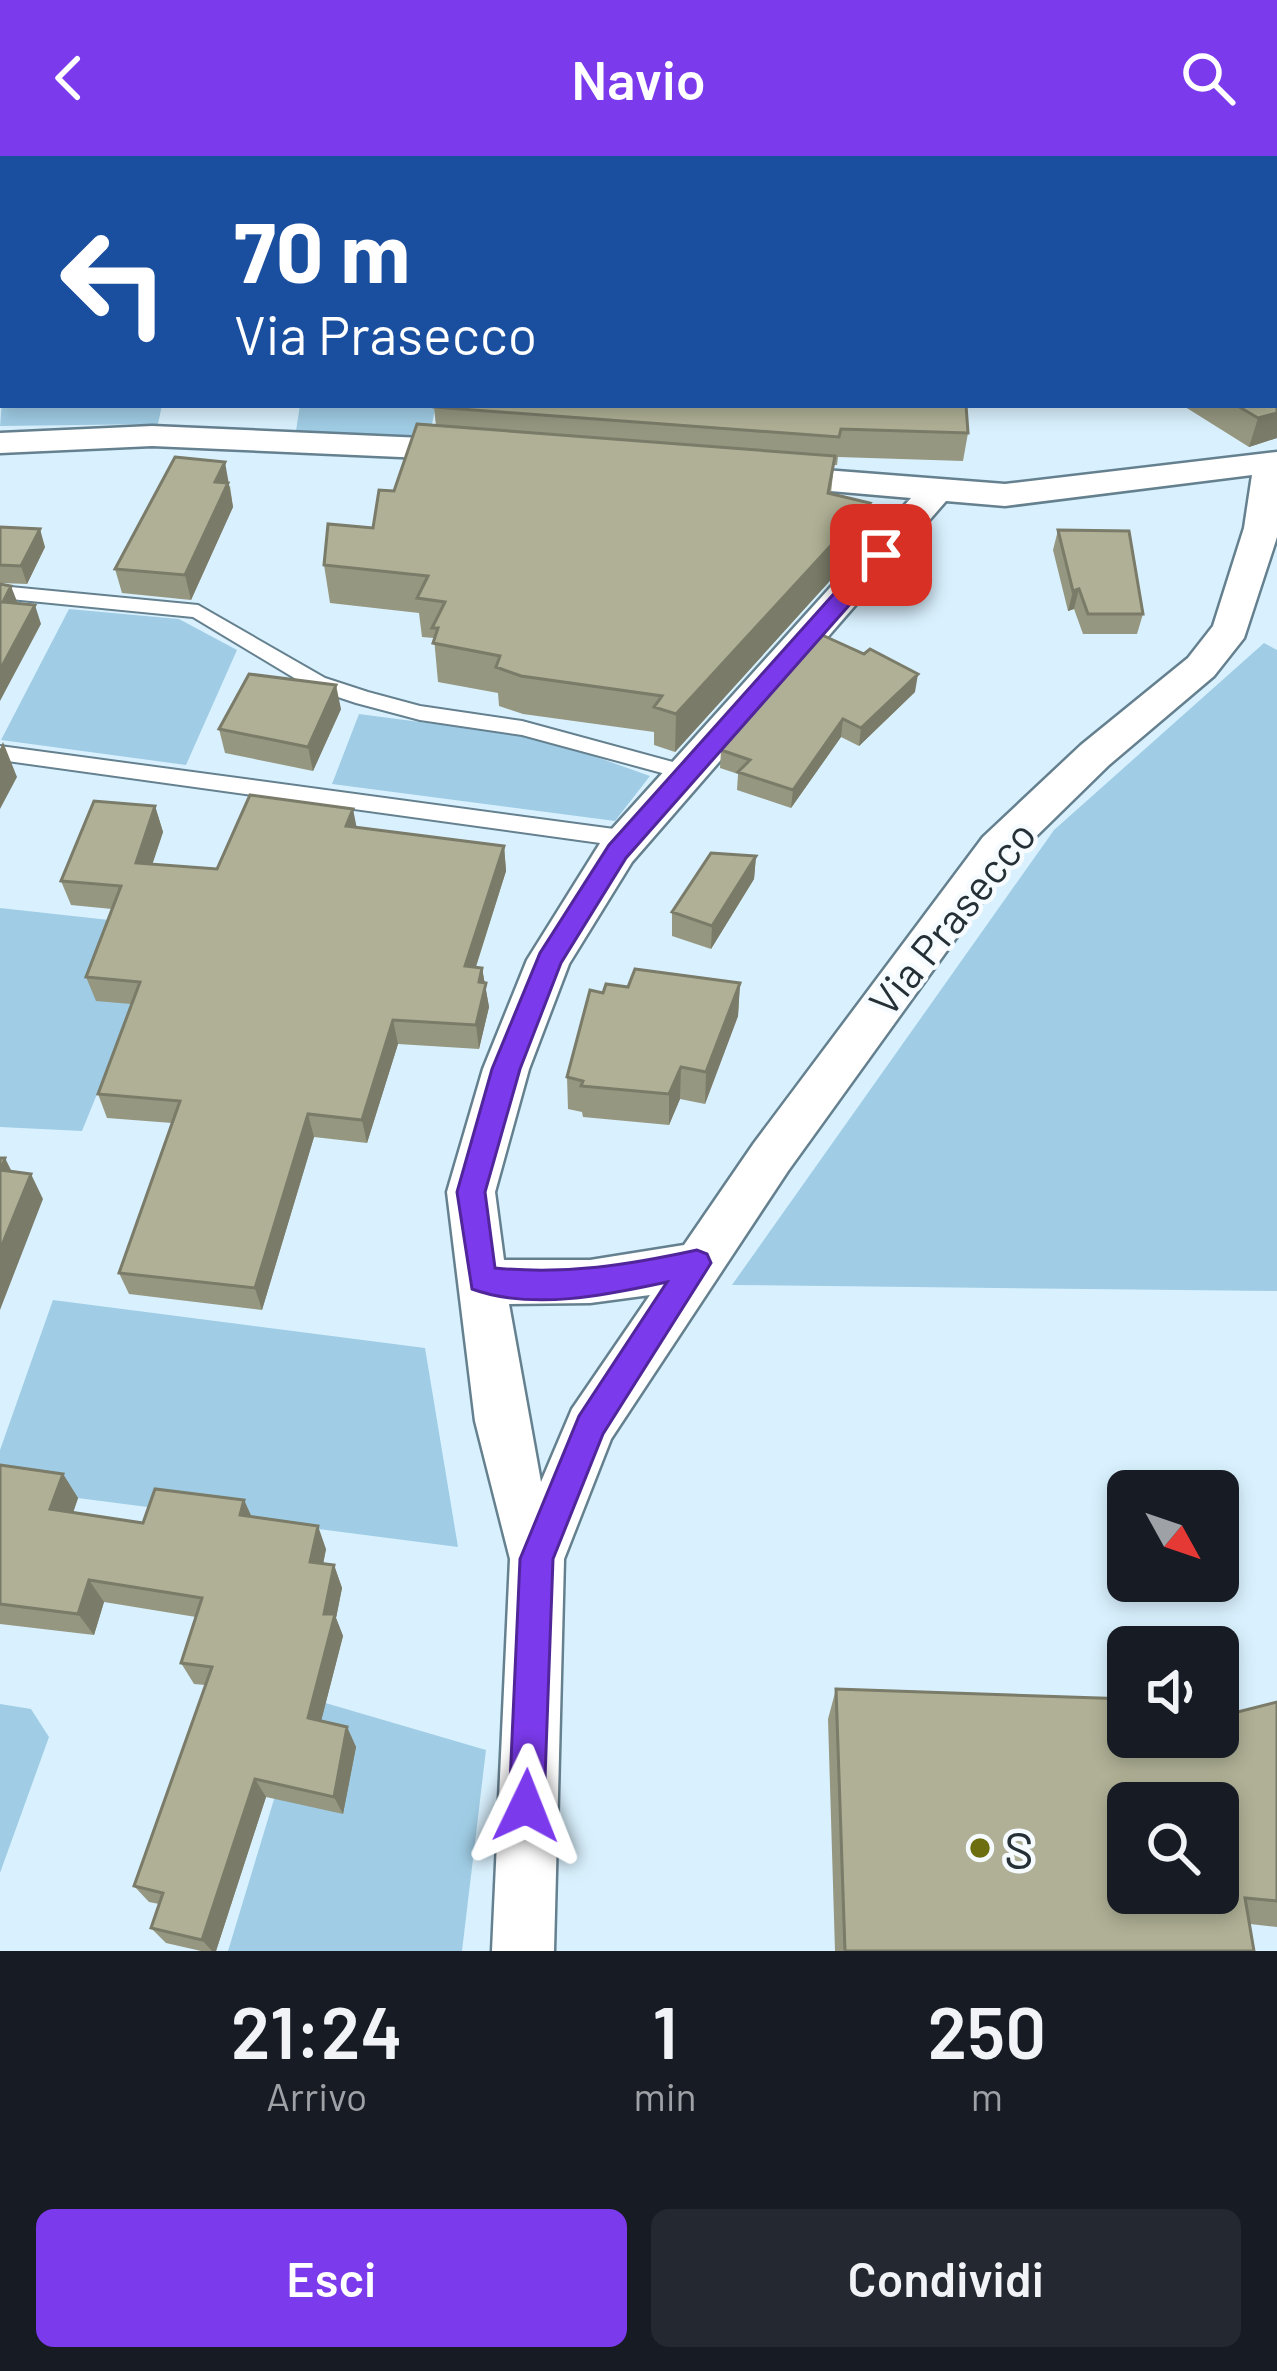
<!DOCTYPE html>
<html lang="it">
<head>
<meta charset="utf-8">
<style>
  :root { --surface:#171b24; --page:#242831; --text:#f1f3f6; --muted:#9ea1a6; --accent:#7c3aed }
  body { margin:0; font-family:Barlow,sans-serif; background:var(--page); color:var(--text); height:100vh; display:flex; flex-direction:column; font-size:45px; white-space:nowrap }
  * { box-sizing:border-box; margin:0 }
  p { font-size:39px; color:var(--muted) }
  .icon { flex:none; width:66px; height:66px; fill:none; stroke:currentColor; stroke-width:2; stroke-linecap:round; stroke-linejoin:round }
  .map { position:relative; height:1795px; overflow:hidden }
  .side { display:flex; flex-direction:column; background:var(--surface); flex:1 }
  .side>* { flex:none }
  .banner { position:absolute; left:0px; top:0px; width:1278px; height:252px; box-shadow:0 6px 18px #0003; background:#1a4fa0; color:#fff; overflow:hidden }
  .needle { width:78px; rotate:130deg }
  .fabs { position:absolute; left:1107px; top:1314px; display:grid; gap:24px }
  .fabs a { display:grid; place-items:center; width:132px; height:132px; border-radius:18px; background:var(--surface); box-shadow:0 6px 18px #0003; font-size:60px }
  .pin { position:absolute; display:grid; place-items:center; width:102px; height:102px; color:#fff; margin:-51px; border-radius:24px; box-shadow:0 6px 18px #0006 }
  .me { position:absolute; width:132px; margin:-66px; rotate:2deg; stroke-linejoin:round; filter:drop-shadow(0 0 9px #0008) }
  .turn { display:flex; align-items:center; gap:42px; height:252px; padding:0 36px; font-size:54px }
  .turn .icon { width:156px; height:156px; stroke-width:2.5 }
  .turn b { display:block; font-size:84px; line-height:102px }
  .eta { display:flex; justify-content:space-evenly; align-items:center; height:204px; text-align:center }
  .eta b { font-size:72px; font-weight:600; line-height:84px }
  .primary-button { display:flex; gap:24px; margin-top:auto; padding:24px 36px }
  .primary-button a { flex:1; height:138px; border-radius:18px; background:var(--accent); color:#fff; font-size:48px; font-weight:600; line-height:138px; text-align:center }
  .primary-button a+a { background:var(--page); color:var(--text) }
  header { display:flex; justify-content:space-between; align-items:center; height:156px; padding:0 36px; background:var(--accent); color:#fff; font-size:54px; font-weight:600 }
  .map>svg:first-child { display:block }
</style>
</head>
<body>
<header><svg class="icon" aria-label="back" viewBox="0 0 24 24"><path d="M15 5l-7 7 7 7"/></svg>Navio<svg class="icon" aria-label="search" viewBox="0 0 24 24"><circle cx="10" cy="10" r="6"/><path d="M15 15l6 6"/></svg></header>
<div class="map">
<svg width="1277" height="1795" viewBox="0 0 1277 1795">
  <rect width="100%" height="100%" fill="#d9f1fe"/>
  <path fill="#a0cde5" d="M3,234v15h159l-4,19 -158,2z
    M300,249h136l-7,33 -133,-7z
    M69,453l110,10 58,31 -51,115 -185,-25z
    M1264,487l13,7v641l-545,-6 322,-455z
    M359,558l184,24 107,38 -35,45 -283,-37z
    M0,752l155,17 -29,98 -44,108 -82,-4z
    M53,1144l372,48 33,199 -458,-59v-38z
    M305,1541l181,53 -24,201h-234z
    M0,1548l31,5 18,28 -49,136z"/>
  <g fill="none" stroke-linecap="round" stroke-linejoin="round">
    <g stroke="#65808f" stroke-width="4">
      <path id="service" d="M0,430l198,19 127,73 43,14 52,14 102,15 173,47 4,5 -11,7 -166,-45 -102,-15 -64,-17 -45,-15 -118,-71 -193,-19z
        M0,590l629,85 11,8 -11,8 -629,-87z"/>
    </g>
    <g stroke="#65808f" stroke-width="5">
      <path id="minor" d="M152,270l316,14 17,10 -17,10 -316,-14 -152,7v-20z
        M1277,296v85l-33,101 -30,38 -105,89 -96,94 -225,312 -177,268 -47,120 -10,392h-62l18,-392 -35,-138 -28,-229 36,-123 44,-109 75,-120 309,-342 -138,-12 -12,-3 -5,-7 5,-7 12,-3 232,18zM1252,319l-8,53 -31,98 -25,32 -107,87 -98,92 -229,306 -70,102 -94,15h-86l-9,-68 34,-123 40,-105 63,-102 314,-361 59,5zM650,1139l-78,114 -31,73 -32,-178 81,-1z"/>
    </g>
    <use href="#service" fill="#fff" fill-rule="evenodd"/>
    <use href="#minor" fill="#fff" fill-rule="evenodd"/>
  </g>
  <path fill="#969780" d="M1205,0h72v25h-2v-22h-61z
    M1182,249h93l2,33 -28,9z
    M434,251l534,26 -5,28 -125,-4 -1,8h-3l-3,28 39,10 -5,39 -190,210 -21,-7v-13l-131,-18 -24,-8 -1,-13 -60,-11 -4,-44 -12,-1 -3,-24 -89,-10 -6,-38 49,-37 63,-102z
    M230,330l3,21 -42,93 -69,-7 -7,-24z
    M0,371l45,20 -18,37 -27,-1z
    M1058,374l85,84 -6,20h-54l-9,-25 -6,2 -15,-61z
    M915,536l-56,54 -18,-9 -50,71 -54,-18 1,-16 -18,-6 1,-18z
    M341,553l-28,62 -88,-18 -6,-24z
    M155,650l8,26 -11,33 65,4 140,-42 147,19 2,25 -30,96 6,1 7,39 -10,42 -81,-5 -31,99 -53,-6 -52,173 -133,-16 -10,-21 53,-150 -65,-5 -9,-24 33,-90 -35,-3 -10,-24 26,-68 -41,-4 -10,-24z
    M756,700l-2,23 -43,70 -39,-13v-24z
    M740,827l-2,33 -33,88 -25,-5 -11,26 -86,-8 -1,-5 -14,-3 -1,-32 36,-84 25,-6z
    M0,1309l63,9 15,24 -5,15 70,10 101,-23 7,17 75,32 -3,15 11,1 8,23 -6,30 7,18 -22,85 26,6 9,20 -13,67 -77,-17 -50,154h-15l-35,-8 -15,-15 8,-24 -10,-2 -15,-16 71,-201 -11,-1 -13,-21 15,-46 -92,-15 -10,33 -94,-11z
    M836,1533l382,48 59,-35v225l-27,-3 4,27h-419l-7,-232z"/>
  <path fill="#7a7b68" d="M572,0h15v3h-25z
    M773,0h52l-5,3h-52z
    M983,0h34v3h-39z
    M3,172v27l-3,1v-27z
    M1277,257v25l-28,9 9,-29z
    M225,306l8,45 -42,93 -6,-25 30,-93z
    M870,347l-5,39 -190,210 1,-38z
    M40,373l5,18 -18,37 -6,-18z
    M11,430l7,18 -15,-2z
    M1079,433l-5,20 -6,2 5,-20z
    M35,449l6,19 -41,77v-31z
    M918,518l-3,18 -56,54 2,-18z
    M336,529l5,24 -28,62 -5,-24z
    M843,563l-2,18 -50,71 2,-18z
    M3,586l14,35 -17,32v-60z
    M155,650l8,26 -19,57 -8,-26z
    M353,653l5,25 -12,-8z
    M504,690l2,25 -38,120 -3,-25z
    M756,700l-2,23 -43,70 1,-23z
    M482,812l7,39 -10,42 -3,-24 3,-43z
    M740,827l-2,33 -33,88 1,-32z
    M393,864l5,24 -31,99 -5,-23z
    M681,911l-1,32 -11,26v-31z
    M308,958l6,23 -52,173 -7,-22z
    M5,1002l13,26 -17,-14z
    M31,1018l12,25 -43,111v-60z
    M63,1318l15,24 -12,35 -16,-24z
    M244,1344l11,24 -15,-9z
    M318,1370l8,23 -7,36 -9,-23z
    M334,1409l8,23 -6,30 7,18 -26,101 -9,-19 16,-104z
    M89,1424l15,22 -10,33 -16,-21z
    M347,1571l9,20 -13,67 -9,-17z
    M255,1623l11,18 -50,154h-4l-10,-11z"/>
  <path fill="#afb095" stroke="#7a7b68" stroke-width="3" fill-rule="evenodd" d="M0,0h572l-10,3h-559v169l-3,1z
    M646,0h127l-5,3h-126z
    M900,0h83l-5,3h-71z
    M1277,123v134l-19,5 -22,-13h39v-125z
    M435,249h531l2,28 -127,-4 -2,8 -405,-30z
    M417,268l418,32 -7,37 42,10 -194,211 -22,-7 8,-11 -141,-20 -25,-9 4,-11 -67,-13 5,-15h-6l13,-26 -28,-4 11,-22 -104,-11 4,-41 45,4 6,-38 15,1z
    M175,301l50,5 -10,20 13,1 -43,92 -70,-6z
    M0,371l40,2 -19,37 -21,-1z
    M1058,374l71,1 14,83h-55l-9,-25 -6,2z
    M0,428l11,2 -8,16 32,3 -35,65z
    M822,479l42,19 6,-5 48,25 -57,54 -18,-9 -50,71 -55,-18 12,-12 -29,-10z
    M249,518l87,11 -28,62 -89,-18z
    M250,639l103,14 -7,17 158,20 -39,120 17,2 -3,14 7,1 -10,42 -83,-5 -31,100 -54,-6 -53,174 -136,-15 61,-172 -82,-7 42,-112 -54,-5 35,-91 -60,-5 33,-80 61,5 -19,57 81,6z
    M711,697l45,3 -44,70 -40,-14z
    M635,813l105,14 -34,89 -25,-5 -12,27 -88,-8 2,-5 -16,-4 23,-87 13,3 3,-9 22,3z
    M0,1002h5l-4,12 30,4 -31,76z
    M0,1309l63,9 -13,35 93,14 12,-34 89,11 -4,15 78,11 -8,36 24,3 -10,49h11l-27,104 39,9 -13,70 -79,-18 -53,161 -51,-12 12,-35 -29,-7 78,-219 -31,-4 21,-65 -113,-18 -11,34 -78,-10z
    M836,1533l292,10v38h90v-20l59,-15v199l-32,-3 9,53h-409zM1128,1647h90v90h-90z"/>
  <path fill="#7c3aed" stroke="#51269a" stroke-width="3" d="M881,392l8,2v10l-263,298 -65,105 -41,106 -35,123 10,76c71,7 133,-3 202,-18l10,4 4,9 -108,171 -50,125 -9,247 -5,13 -13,5 -12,-5 -5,-13 11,-247 59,-143 88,-134c-60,13 -135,29 -195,7l-15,-97 35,-123 48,-116 69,-108 264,-295z"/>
  <circle fill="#6d6e0f" stroke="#f5fbfe" stroke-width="4.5" cx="980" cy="1692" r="12"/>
  <g text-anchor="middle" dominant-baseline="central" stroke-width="9" stroke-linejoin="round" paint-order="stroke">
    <g font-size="42" fill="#243036" stroke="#f5fbfe">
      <text transform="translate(951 761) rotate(-51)">Via Prasecco</text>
    </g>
    <g font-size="51" fill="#243036" stroke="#f5fbfe" text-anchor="start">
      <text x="1004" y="1692">S</text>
    </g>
  </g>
</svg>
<div class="fabs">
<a><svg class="needle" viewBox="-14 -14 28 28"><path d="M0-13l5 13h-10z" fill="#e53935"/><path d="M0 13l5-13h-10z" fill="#9ea1a6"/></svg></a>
<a><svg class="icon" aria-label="sound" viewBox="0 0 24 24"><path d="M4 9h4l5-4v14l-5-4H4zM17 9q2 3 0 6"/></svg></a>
<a><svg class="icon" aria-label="search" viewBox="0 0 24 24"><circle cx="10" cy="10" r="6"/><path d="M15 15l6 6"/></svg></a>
</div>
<div class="pin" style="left:881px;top:399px;background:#d93025"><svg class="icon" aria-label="arrive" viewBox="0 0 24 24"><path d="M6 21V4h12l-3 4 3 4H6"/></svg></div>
<svg class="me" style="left:526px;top:1650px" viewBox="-20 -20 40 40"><path d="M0-17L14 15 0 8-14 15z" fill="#7c3aed" stroke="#fff" stroke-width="4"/></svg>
<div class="banner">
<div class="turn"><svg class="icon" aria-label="left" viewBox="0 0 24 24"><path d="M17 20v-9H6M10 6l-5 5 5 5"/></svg><div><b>70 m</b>Via Prasecco</div></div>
</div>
</div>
<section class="side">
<div class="eta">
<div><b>21:24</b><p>Arrivo</p></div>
<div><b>1</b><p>min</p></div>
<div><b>250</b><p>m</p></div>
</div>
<div class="primary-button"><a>Esci</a><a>Condividi</a></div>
</section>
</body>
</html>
